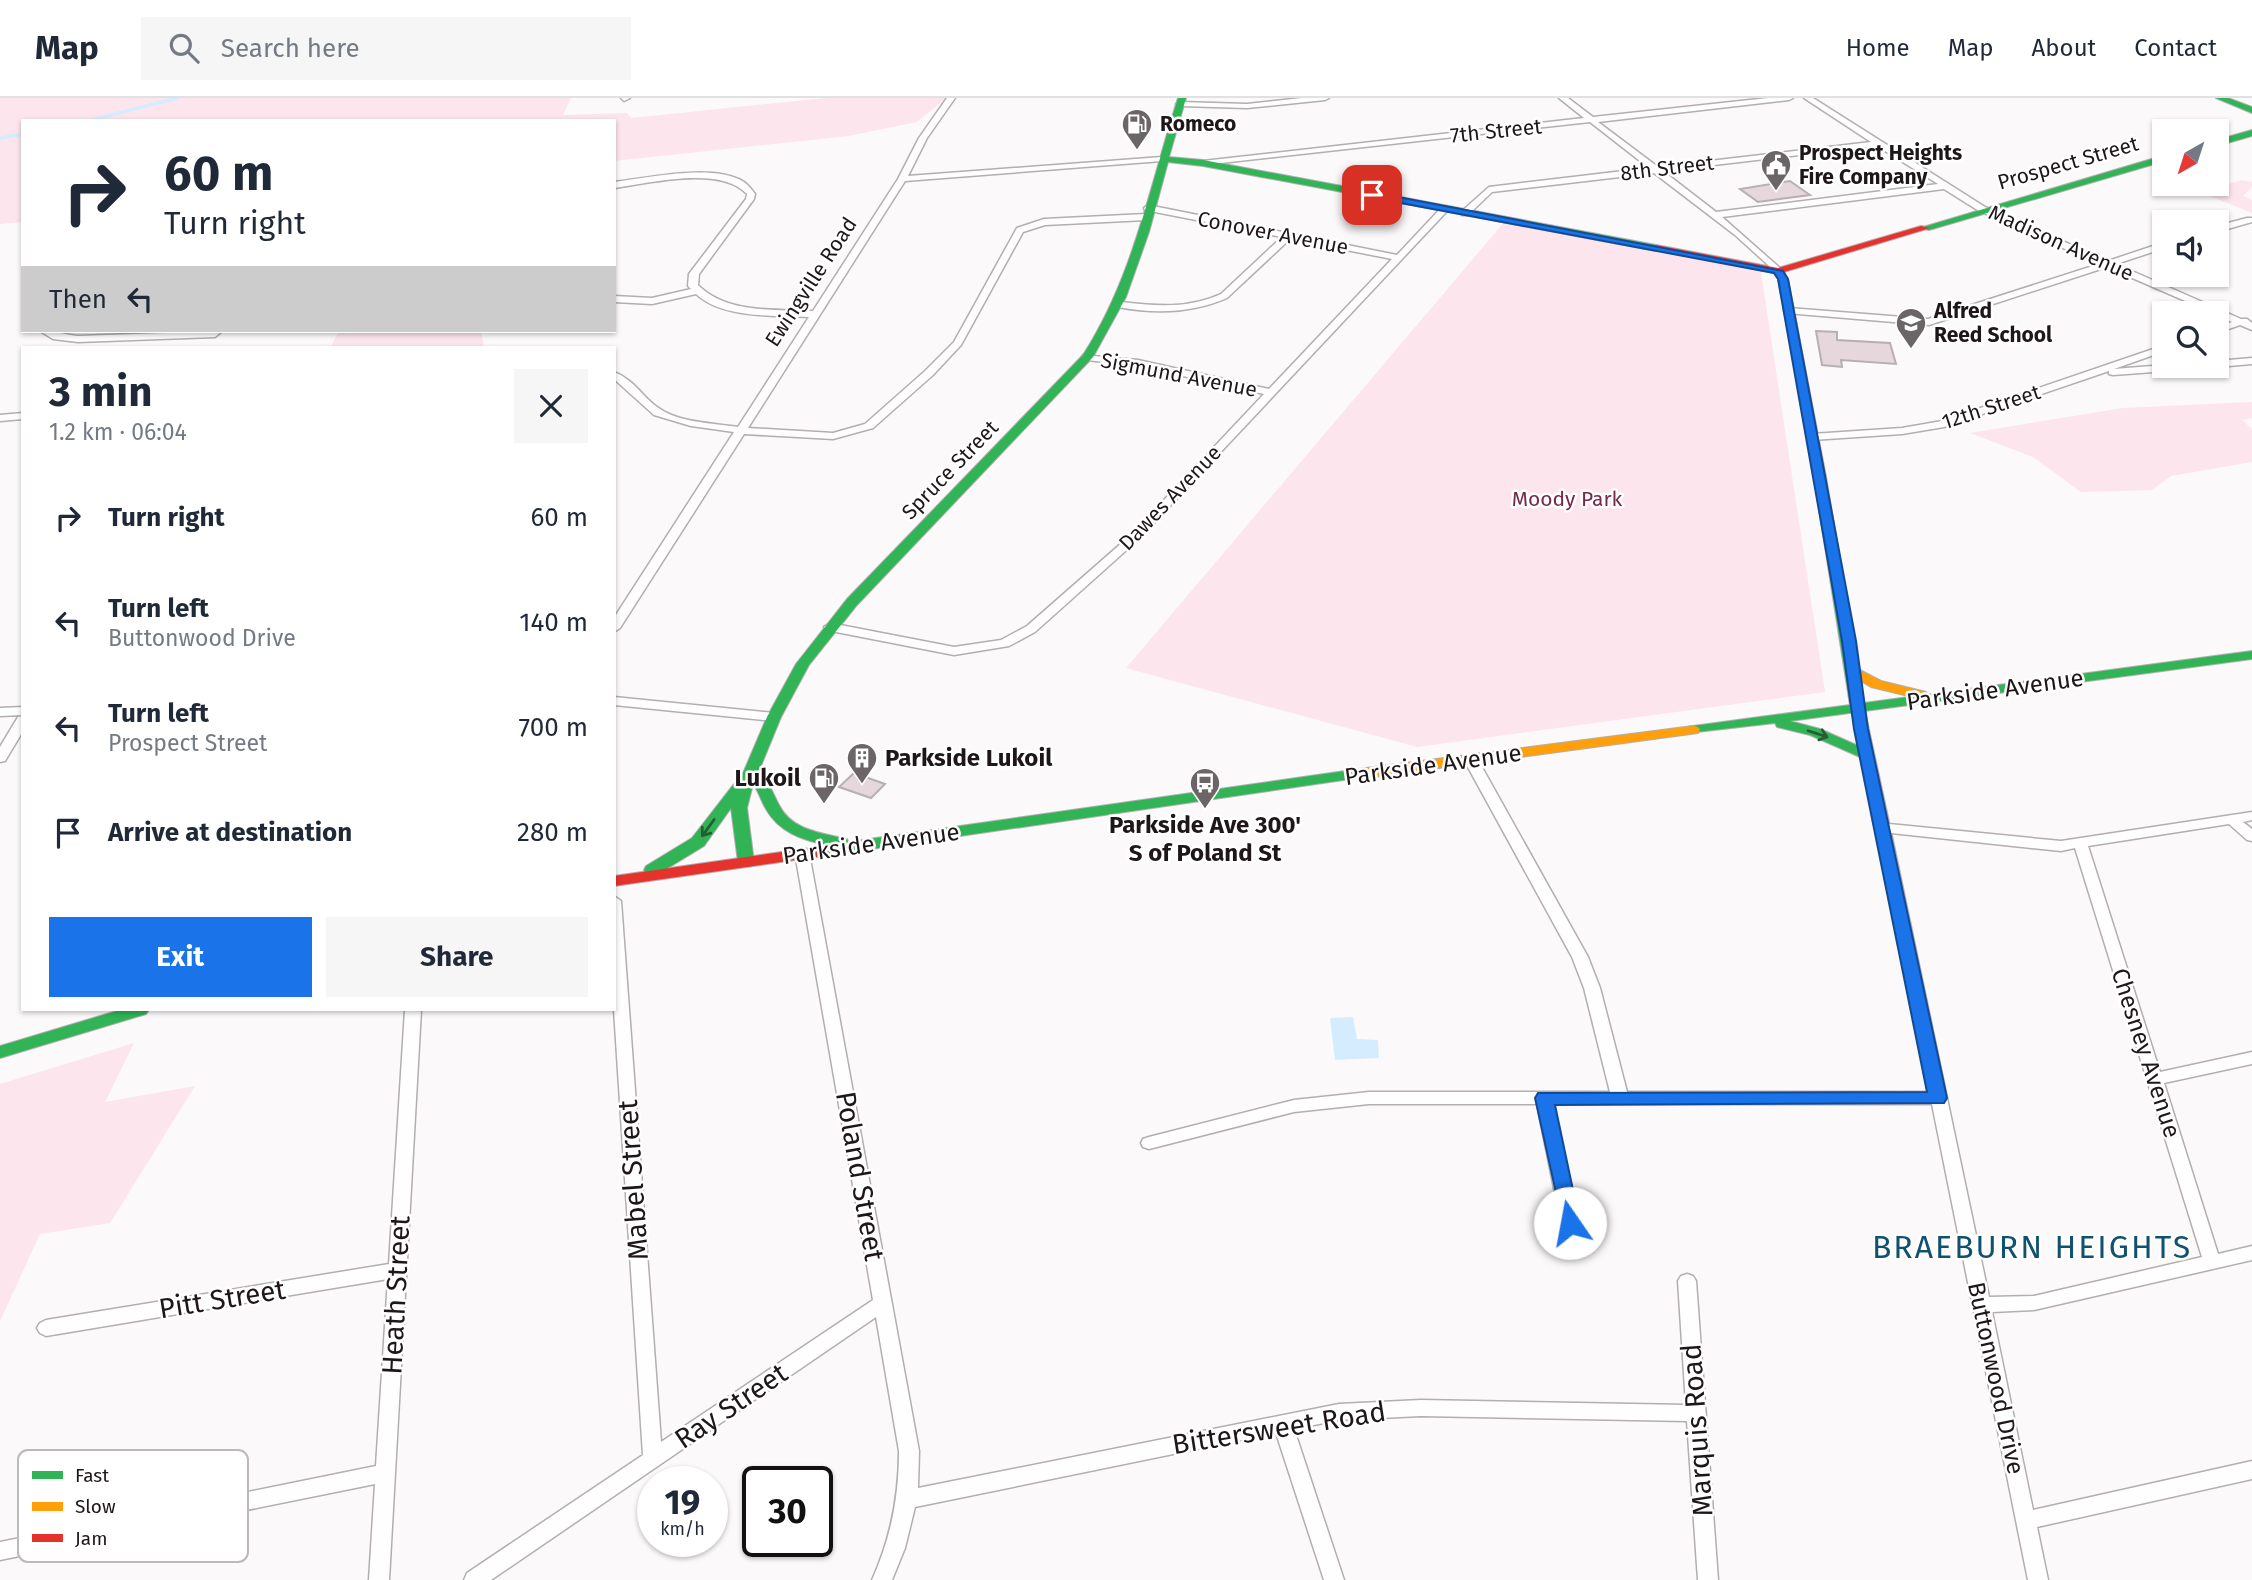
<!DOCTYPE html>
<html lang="en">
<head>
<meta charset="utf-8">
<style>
  :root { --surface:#fff; --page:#f6f6f7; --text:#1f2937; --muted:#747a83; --line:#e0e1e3; --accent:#1a73e8 }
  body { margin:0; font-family:"Fira Sans",sans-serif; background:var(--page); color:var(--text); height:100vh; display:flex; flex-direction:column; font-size:26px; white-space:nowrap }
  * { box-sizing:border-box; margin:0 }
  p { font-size:23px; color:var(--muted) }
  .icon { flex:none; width:38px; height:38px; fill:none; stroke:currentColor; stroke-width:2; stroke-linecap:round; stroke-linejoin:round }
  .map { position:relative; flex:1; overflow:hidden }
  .side { position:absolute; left:21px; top:248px; width:595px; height:665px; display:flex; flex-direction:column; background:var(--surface); border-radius:0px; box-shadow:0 2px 5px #0004 }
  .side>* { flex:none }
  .top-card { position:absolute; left:21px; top:21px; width:595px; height:214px; border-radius:0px; box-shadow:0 2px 5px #0004; background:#fff; color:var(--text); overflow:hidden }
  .needle { width:46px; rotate:219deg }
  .buttons { position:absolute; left:2152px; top:21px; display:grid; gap:14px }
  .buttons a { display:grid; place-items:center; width:77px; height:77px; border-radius:0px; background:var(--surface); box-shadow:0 2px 5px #0004; font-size:35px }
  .speed { position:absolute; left:637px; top:1368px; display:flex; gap:14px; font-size:35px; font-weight:700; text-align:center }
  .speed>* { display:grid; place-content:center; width:91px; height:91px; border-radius:50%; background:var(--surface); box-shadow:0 2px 5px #0004; line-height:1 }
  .speed small { font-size:18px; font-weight:400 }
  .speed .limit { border:4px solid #111; border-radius:10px; background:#fff; color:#111 }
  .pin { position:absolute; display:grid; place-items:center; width:60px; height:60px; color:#fff; margin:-30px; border-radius:14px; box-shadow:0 4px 10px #0006 }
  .me { position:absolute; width:77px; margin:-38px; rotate:348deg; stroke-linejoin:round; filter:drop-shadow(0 0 5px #0008) }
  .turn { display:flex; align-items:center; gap:24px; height:147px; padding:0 28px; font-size:32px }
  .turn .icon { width:91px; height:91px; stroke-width:2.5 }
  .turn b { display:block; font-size:49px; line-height:60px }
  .then { display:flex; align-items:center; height:66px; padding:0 28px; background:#0003; gap:14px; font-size:26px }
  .round { display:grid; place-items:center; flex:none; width:74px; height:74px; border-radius:0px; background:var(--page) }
  .summary { display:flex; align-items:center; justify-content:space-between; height:119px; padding:0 28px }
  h1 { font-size:42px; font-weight:700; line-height:52px }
  .cta { display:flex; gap:14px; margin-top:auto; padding:14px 28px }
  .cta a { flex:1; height:80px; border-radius:0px; background:var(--accent); color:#fff; font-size:28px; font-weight:700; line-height:80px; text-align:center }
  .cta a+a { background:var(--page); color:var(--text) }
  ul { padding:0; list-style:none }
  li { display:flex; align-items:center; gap:21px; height:105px; padding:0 28px }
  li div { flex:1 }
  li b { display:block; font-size:26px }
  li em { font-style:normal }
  header { display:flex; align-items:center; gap:42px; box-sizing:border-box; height:98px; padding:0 35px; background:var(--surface); border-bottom:2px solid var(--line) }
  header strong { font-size:33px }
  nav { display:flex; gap:38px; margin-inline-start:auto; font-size:24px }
  .search { width:490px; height:63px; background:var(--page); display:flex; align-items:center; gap:18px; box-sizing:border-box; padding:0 24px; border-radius:0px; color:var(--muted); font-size:26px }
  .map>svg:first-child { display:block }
</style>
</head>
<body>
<header>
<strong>Map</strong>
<div class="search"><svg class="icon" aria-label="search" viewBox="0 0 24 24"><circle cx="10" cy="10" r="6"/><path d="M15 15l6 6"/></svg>Search here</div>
<nav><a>Home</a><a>Map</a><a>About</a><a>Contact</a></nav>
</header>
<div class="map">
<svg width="2252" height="1482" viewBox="0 0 2252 1482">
  <rect width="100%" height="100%" fill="#fcf9fa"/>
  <path fill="#fce5ed" d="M0,0h571l-8,17 64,-2 4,5 195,-20h120l-29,24 -69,14 -234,25v-40h-591v101l-23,2z
    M2242,82l10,2v5l-9,9 9,4v13l-52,-21z
    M1506,122l254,46 65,426 -408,55 -291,-79z
    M339,233h142l3,17h-154z
    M2252,304v16l-10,2 10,9v33l-81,14 -19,14 -71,2 -48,-35 -63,-24 153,-25z
    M134,945l-29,59 90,-16 -85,137 -70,11 -40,87v-237z"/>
  <path fill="#d4ecfd" d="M1353,919l4,22 21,1 1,18 -44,2 -5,-42z"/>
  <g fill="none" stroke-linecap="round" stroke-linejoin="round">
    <path stroke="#d4ecfd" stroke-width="3.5" d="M88,23l89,-23
      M0,40l23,-4"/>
  </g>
  <path fill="#e5d7dc" stroke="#b6b0b2" stroke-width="2" d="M1790,83l20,14 -52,7 -18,-13z
    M1816,233l21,1v8l53,3 6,21 -55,-4 1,7 -20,-2z
    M854,675l31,11 -14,14 -32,-11z"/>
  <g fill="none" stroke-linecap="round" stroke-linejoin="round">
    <g stroke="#b3aeb0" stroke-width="3">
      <path id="street" d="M621,0h9l-6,3z
        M947,0h8l-28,40 -19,38 254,-19 4,2 -4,2 -257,20 -157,247 85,5 32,-9 60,-53 29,-29 63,-114 27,-9 102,-5 4,3 -4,3 -101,5 -22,7 -62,113 -28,30 -60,53 -40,11 -89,-5 -124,194 -6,4v-14l120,-186 -43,-6 -37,-11 -40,-36v-7c19,7 28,24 43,35 21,16 56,16 81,20l71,-110c-35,-2 -86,2 -113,-23l-44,10 -38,-2v-6l38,2 39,-9 -3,-3 1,-12 57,-75 1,-5c-26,-29 -98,-11 -133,-6v-6c35,-4 99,-19 130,0 4,3 8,8 11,12l-1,5 -55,75 -1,11c29,29 77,24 115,26l85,-132 21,-41z
        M1302,0h27l-4,2 -78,8 -67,-2 -4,-2 4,-2 67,2z
        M1559,0h9l25,19 175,-19h25l-4,2 -191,22 60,45 213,-25 -67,-44h9l172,109 123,54 57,-19v6l-49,16 125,55h6l5,4v7l-12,-5 -23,8v-6l15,-5 -15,-7v-2h-4l-106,-46 -178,58 -143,-12 -2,-2 5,-3 139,11 171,-55 -120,-53 -35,-22 -222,28 59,52 2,2 -5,3 -43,-39 -81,-62 -162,19 -24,23h-6v-4l27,-24 160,-19 -59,-46 -387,43 -4,-2 4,-2 381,-43zM1877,48l61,38 -222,28 -53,-41z
        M1148,107l249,50 45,-48 7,2 -309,329 -105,94 -26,14 -55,9 -128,-25 -2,-3 6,-4 124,24 47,-7 26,-14 105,-92 132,-140 -126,-28 -51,-6 -5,-3 1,-2 55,5 131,29 123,-130 -102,-20 -63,59c-34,15 -73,16 -109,9l-2,-2 5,-3c35,4 67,7 100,-8l61,-57 -137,-27 -1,-2z
        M2247,120h5v4l-35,10v-6z
        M40,233c13,-1 25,4 38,5l144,-5 -7,6 -137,5 -25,-3z
        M2165,247v6l-51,18 51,-4 35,1 -5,3 -82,6 -4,-1v-3l-165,56 -42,7 -90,6 -5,-3 5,-3 90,-6 40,-7z
        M2252,260v6l-35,3 -4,-1h4v-5z
        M23,315v6l-23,2v-6z
        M614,599l160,16 6,4 -6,4 -160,-16z
        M1858,607l6,4 25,115 172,17 191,-29v8l-9,2 9,7v12l-5,-1 -18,-16 -141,22 72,226 92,-20v12l-88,19 54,171 34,-8v14l-218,50 -42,2 41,198 219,-49v18l-215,48 11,53h-20l-96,-476h-379l26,119 -3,5 -6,2 -6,-2 -3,-5 -24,-119h-168l-75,8 -145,37 -6,-2 -2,-4 2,-4 6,-2 145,-37 75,-8h241l-26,-104 -12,-31 -108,-197 7,-4 7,4 110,197 12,31 27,104h302l-77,-383zM1891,735l170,18 14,-3 127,409 -168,39 -45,1z
        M23,609v8l-23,1v-8z
        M23,618v15l-18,30 -5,1v-15l18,-30z
        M802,750l7,5 110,598 -1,37 421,-84 82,-4 265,5 -8,-124 3,-5 6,-2 6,2 3,5 22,299h-20l-11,-159 -266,-5 -82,4 -45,9 50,151h-20l-48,-147 -361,74 -10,41 -13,32h-20c19,-42 27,-83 27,-129l-23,-134 -385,263h-27l3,-7 176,-118 -29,-445v-114l7,5 40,541 212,-142 -78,-447z
        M405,912h16l-32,570h-20l6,-96 -375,76v-18l376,-76 12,-187 -342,57 -6,-3 -3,-5 3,-5 6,-3 343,-56z"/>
    </g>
    <g stroke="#b3aeb0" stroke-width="2">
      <path id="fast" d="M1178,0h8l-17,59 34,3 453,85 5,3 -5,3 -453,-85 -35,-4 -19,70 -23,65 -33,60 -236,248 -48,60 -28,52 -23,56c11,9 15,20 21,32 13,26 43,28 68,34l1,3 518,-74 8,5 -3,3 -554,81 -8,-5 2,-4 16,-3c-25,-5 -48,-13 -61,-36 -5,-8 -7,-17 -13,-25l-6,24 7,54 -2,4 -6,1 -8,-5 -7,-54 -27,38 -46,28h-12l-2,-4 2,-4 46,-28 52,-67 23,-54 29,-53 51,-65 236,-244c51,-79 67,-170 95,-257z
        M2216,0h12l24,9v6z
        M2252,32v6l-35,10v-6z
        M2165,57v6l-236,69 -9,-2z
        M1820,375l6,4 38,226 388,-52v8l-462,62 30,8 52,23 2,3 -7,5 -57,-25 -33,-8 -2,-4 -87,10 -2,-3 2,-3 5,-1 157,-21 -36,-228z
        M120,912h29l-3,4 -146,44v-12z"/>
    </g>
    <g stroke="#b3aeb0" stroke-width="2">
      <path id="slow" d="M1852,568l29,15 45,11 2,3 -7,4 -50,-12 -24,-14 -2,-3z
        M1693,628l5,1 2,3 -2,3 -332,45 -8,-5 8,-5z"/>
    </g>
    <g stroke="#b3aeb0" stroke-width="2">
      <path id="jam" d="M1921,128l9,2 -146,44 4,7 38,198 -2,3h-8l-38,-201 -4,-6 -123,-25 5,-3 122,23z
        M817,749l8,5 -2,4 -209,30v-10z"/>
    </g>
    <use href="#street" fill="#fffefe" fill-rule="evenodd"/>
    <use href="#fast" fill="#30b455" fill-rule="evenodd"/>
    <use href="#slow" fill="#ff9f0a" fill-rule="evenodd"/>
    <use href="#jam" fill="#e5322d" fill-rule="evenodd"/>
  </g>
  <defs><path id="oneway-shaft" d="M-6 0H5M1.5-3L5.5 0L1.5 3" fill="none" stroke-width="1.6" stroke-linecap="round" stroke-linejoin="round" transform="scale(1.75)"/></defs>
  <g stroke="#275d34">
    <use href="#oneway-shaft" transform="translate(1818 636) rotate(18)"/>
    <use href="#oneway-shaft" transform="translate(708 730) rotate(126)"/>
  </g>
  <path fill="#1a73e8" stroke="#114b97" stroke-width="2" d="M1372,94l411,79 5,8 68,362 12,88 79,369 -3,5 -389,2 25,118 -3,6 -7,2 -6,-2 -29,-131 3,-5 389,-1 -73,-363 -12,-88 -64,-362 -4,-6 -405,-76 -2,-2z"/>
  <defs>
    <g id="fuel-pin" transform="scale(1.575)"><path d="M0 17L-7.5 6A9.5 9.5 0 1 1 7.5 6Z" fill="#6c6568" stroke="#fff"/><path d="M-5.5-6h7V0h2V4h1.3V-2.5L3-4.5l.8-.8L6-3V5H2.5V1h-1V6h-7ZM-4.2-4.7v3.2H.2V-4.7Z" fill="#fff"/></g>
    <g id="civic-pin" transform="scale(1.575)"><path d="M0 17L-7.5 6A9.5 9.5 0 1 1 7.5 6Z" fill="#6c6568" stroke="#fff"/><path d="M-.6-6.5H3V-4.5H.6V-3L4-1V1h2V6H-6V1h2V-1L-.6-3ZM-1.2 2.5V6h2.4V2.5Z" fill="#fff"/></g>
    <g id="school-pin" transform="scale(1.575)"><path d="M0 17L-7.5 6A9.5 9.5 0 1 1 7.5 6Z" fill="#6c6568" stroke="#fff"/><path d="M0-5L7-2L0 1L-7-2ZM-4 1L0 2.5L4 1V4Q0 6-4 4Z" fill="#fff"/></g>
    <g id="building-pin" transform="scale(1.575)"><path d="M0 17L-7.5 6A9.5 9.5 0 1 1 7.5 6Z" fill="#6c6568" stroke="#fff"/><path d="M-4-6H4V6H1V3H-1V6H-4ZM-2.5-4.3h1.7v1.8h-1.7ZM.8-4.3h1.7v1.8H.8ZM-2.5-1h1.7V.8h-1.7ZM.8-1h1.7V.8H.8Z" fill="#fff"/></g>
    <g id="bus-pin" transform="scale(1.575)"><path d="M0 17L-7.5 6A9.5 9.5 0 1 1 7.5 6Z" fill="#6c6568" stroke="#fff"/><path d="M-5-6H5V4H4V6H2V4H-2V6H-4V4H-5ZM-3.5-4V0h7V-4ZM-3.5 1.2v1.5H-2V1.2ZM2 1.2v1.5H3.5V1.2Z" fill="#fff"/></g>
  </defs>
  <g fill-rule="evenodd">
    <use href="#fuel-pin" x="1137" y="26"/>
    <use href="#civic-pin" x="1776" y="67"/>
    <use href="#school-pin" x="1911" y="225"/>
    <use href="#building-pin" x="862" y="660"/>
    <use href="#fuel-pin" x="824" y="680"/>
    <use href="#bus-pin" x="1205" y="685"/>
  </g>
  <g text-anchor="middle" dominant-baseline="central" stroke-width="5" stroke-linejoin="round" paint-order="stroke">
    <g font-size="21" font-weight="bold" fill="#1f1619" stroke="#fff" text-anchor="start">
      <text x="1160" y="26">Romeco</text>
      <text x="1799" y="55">Prospect Heights<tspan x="1799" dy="24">Fire Company</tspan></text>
      <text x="1934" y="213">Alfred<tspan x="1934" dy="24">Reed School</tspan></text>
    </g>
    <g font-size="21" fill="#1f1619" stroke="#fff">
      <text transform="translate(1496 33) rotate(-6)">7th Street</text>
      <text transform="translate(2068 65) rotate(-16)">Prospect Street</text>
      <text transform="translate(1667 70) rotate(-7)">8th Street</text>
      <text transform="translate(1273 135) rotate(11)">Conover Avenue</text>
      <text transform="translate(2061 145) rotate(24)">Madison Avenue</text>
      <text transform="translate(811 184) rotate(-57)">Ewingville Road</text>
      <text transform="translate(1179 277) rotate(11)">Sigmund Avenue</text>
      <text transform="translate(1991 309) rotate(-18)">12th Street</text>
      <text transform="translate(950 372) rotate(-46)">Spruce Street</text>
      <text transform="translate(1170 400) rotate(-46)">Dawes Avenue</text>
    </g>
    <g font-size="21" fill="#75294b" stroke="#fff">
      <text x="1567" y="401">Moody Park</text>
    </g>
    <g font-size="24" fill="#1f1619" stroke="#fff">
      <text transform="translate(1995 592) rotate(-8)">Parkside Avenue</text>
      <text transform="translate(1433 667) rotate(-8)">Parkside Avenue</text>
      <text transform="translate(871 746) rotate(-8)">Parkside Avenue</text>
      <text transform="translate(2146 955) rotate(72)">Chesney Avenue</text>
      <text transform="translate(1996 1280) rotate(78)">Buttonwood Drive</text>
    </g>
    <g font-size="24" font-weight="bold" fill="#1f1619" stroke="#fff" text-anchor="start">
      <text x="885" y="660">Parkside Lukoil</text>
      <text x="801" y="680" text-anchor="end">Lukoil</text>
      <text x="1205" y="727" text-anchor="middle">Parkside Ave 300'<tspan x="1205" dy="28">S of Poland St</tspan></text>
    </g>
    <g font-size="28" fill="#1f1619" stroke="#fff">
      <text transform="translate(860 1078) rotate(80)">Poland Street</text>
      <text transform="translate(633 1082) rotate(-94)">Mabel Street</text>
      <text transform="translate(396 1197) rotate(-87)">Heath Street</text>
      <text transform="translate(222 1201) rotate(-9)">Pitt Street</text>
      <text transform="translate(731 1308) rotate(-34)">Ray Street</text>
      <text transform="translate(1279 1330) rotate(-9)">Bittersweet Road</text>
      <text transform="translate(1697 1332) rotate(-94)">Marquis Road</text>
    </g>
    <g font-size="32" letter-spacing="2" fill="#115170" stroke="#fff">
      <text x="2032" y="1149">BRAEBURN HEIGHTS</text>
    </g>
  </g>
  <rect x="18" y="1352" width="230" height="112" rx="10" fill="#fff" stroke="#bcb9ba" stroke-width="2"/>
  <rect x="32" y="1373" width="31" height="8" fill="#30b455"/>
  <rect x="32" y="1404" width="31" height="9" fill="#ff9f0a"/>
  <rect x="32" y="1436" width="31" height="8" fill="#e5322d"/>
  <g font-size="19" fill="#1f1619">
    <text x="75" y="1384">Fast</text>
    <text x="75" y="1415">Slow</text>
    <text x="75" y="1447">Jam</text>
  </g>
</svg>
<div class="buttons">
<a><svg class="needle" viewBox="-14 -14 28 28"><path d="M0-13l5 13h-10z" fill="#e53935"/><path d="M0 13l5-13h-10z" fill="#747a83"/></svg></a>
<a><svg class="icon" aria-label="sound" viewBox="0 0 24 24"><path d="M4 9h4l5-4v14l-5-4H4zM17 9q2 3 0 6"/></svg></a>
<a><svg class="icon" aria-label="search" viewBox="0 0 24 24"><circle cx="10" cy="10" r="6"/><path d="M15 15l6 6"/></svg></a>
</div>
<div class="speed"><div>19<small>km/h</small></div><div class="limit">30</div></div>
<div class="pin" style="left:1372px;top:97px;background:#d93025"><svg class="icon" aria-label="arrive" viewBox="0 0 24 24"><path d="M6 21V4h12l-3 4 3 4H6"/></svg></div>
<svg class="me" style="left:1570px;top:1125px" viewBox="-20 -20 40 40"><circle r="19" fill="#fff"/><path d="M0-13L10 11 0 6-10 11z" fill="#1a73e8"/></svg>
<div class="top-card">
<div class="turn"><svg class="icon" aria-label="right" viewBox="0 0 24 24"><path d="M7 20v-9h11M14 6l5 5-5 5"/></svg><div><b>60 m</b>Turn right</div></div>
<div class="then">Then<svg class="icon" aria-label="left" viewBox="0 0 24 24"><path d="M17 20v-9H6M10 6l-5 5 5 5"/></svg></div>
</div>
<section class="side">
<div class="summary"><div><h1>3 min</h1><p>1.2 km · 06:04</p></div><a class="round"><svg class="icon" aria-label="close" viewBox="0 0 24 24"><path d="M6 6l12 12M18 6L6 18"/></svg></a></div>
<ul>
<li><svg class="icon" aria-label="right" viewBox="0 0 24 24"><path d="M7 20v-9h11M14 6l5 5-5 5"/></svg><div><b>Turn right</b></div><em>60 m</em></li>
<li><svg class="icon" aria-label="left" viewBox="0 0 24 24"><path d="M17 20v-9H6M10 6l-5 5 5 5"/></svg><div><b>Turn left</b><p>Buttonwood Drive</p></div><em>140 m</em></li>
<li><svg class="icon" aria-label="left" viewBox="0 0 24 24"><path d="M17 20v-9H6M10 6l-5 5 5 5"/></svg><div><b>Turn left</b><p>Prospect Street</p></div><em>700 m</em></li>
<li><svg class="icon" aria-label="arrive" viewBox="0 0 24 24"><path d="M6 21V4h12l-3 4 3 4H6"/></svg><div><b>Arrive at destination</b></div><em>280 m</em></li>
</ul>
<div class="cta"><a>Exit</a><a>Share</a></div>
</section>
</div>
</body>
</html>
